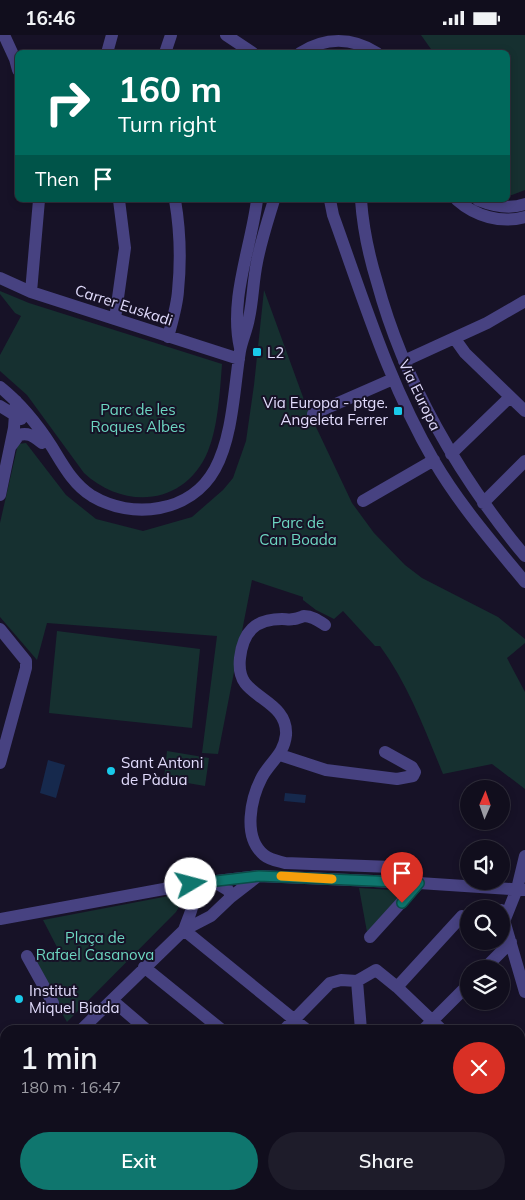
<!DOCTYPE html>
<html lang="en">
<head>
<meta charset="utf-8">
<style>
  :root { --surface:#110e1d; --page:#1e1c2a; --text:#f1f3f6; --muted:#9c9ca4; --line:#302e3b; --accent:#0f766e }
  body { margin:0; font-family:Mulish,sans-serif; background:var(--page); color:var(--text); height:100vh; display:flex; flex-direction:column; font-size:19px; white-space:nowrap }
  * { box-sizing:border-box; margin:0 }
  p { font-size:16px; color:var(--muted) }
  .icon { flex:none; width:28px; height:28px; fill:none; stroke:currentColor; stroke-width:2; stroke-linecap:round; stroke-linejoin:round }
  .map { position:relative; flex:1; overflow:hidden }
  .side { position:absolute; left:0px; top:990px; width:525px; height:175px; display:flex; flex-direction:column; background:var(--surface); border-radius:15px 15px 0 0; box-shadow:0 2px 8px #0003,0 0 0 1px var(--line) }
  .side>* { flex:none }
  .guide { position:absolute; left:15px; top:15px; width:495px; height:152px; border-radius:8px; box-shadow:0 2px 8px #0003,0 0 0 1px var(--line); background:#00695c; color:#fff; overflow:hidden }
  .needle { width:32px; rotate:2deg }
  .controls { position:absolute; left:460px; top:745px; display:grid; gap:10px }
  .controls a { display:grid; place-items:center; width:50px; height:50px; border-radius:50%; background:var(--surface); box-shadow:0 2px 8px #0003,0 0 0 1px var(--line); font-size:25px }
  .pin { position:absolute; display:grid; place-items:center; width:42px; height:42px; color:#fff; margin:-51px -21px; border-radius:50% 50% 50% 0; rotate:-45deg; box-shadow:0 0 5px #0007 }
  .pin .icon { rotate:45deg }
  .me { position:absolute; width:55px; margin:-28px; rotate:82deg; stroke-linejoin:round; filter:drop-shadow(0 0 4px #0008) }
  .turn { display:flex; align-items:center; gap:18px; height:105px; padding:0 20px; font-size:22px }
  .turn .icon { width:65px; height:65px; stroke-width:2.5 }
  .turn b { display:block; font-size:35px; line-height:42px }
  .then { display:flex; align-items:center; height:48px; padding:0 20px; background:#0003; gap:10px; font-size:19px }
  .round { display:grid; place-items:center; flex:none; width:52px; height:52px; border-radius:26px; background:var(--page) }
  .overview { display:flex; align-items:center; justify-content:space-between; height:85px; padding:0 20px }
  h1 { font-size:30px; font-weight:600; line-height:38px }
  .action { display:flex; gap:10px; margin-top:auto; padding:10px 20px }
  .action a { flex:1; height:58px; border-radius:30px; background:var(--accent); color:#fff; font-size:20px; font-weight:600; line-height:58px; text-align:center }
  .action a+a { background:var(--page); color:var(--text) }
  .status { display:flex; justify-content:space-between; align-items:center; height:35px; padding:0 25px; background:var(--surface); direction:ltr }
  .status svg { height:14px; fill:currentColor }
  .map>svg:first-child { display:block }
</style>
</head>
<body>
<div class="status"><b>16:46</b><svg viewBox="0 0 49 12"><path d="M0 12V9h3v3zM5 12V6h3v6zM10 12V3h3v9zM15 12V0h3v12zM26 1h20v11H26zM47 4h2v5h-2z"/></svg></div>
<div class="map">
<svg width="525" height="1165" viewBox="0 0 525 1165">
  <rect width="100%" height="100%" fill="#171227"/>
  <path fill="#163030" d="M421,0h104v155l-13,5h-4v-142l-75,-1z
    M264,255l43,118 45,95 22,30 31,32 17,13 76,39 27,22v4l-18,15 18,34v97l-33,-25 -49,10c-18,-44 -35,-90 -63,-128h-5l-32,-35 -9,8 -18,-9 -13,-10v-3l-51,-17 -34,174 -16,-1 15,-117 -170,-13 -10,37 -37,-43v-94l18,-79 8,-1 40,52 30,24 47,12 49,-14 31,-27 10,-12 13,-37 8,-56z
    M0,256l29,12 193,61c-2,27 -4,63 -14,87 -22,54 -83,60 -124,22l-57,-78 -27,-24v-16l21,-39 -6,-3 -15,-19z
    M57,596l143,18 -8,79 -143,-15z
    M167,716l42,7 -4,28 -41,-7z
    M359,853l34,2 6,3 1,3 -33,36z
    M179,859h4l1,5 -8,13 -109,110 -34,-59 26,-12 -16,-31z
    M194,1160h53l-4,5h-43z"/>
  <path fill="#16294d" d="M48,725l17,5 -9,33 -16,-5z
    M285,758l21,2 -1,8 -21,-2z"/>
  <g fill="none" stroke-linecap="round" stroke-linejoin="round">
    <path stroke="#474281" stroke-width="12" d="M4,0l11,24 3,11
      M226,0l27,18
      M107,18l5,-18
      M165,18l6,-18
      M300,18c25,-16 52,-16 77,0
      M330,165l3,15c30,83 56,169 101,246 25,43 59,82 91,121
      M361,165c2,28 8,56 16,82 27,100 82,195 148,274
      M457,165c18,16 44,24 68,17
      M478,165c15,6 31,10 47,4
      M0,243l31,14 208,67
      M31,257l8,-92
      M115,284l10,-71 -6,-48
      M168,302c4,-15 9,-31 10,-46 3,-30 2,-62 -3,-91
      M455,304l10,14 60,58
      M240,313c-11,-49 11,-100 17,-148
      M404,326l83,-38 38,-22
      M0,352c20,16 38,38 52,60 11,18 21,37 40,49 40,24 99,17 123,-27 18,-33 19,-81 25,-118 2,-11 7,-21 9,-33 4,-18 4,-37 8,-56 4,-21 11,-42 17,-62
      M0,371l21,13
      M313,379l80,-35
      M11,411l8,-11c10,-3 15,2 23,8
      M451,419l59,-57
      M0,460l14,-67 2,-27
      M363,466l71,-41
      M483,468l42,-42
      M325,590c-6,-4 -13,-9 -21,-9 -3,1 -7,3 -11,3 -3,1 -7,0 -11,0 -27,0 -39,13 -42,39 -1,9 0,18 5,25 13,17 43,24 41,52 -2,19 -15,26 -24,42 -11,21 -20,60 2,78 6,5 14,6 21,8l107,4c6,4 8,8 7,15
      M0,594l26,32v7l-26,95
      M280,720l46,15 71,9 16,-3 2,-4 -3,-5 -27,-15
      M231,862l27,-21
      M501,875l24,82
      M0,884l191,-35 68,-8 160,7 106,7
      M505,884l12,-30 8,-33
      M184,895l123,100
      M184,895c6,-18 13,-26 7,-46
      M370,902l49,-54
      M27,921l26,47
      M144,932l78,63
      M484,934l27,-27
      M357,946l4,49
      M397,952l65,-71
      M112,965l35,30
      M81,995l103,-100 27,-14 20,-19 -3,-7 -15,-9
      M284,995l46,-47 11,-3 16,1 19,-11 21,17 45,43
      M423,995l46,-46
      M520,1014l5,-6
      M0,1102l5,-7
      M520,1145l5,-1
      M184,1160l6,5
      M342,1160l6,5
      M369,1160l1,5
      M51,1165l4,-5
      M136,1165l3,-5
      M251,1165l4,-5
      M396,1165l4,-5
      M426,1165l23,-5"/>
  </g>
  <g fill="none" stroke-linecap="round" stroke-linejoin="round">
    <g stroke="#0a4d48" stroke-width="12">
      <path id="route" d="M191,849l68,-8 160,7 -17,20"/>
    </g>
    <use href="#route" stroke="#0f766e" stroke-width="9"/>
    <path stroke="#f59e0b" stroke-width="9" d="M281,841l51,3"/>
  </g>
  <g fill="#19caea" stroke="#171227" stroke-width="2">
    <rect x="252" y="312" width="10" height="10" rx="2.5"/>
    <rect x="393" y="371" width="10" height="10" rx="2.5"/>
    <circle cx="111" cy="736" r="5"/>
    <circle cx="19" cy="964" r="5"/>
  </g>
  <g text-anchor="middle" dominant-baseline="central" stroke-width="4" stroke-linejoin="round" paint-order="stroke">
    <g font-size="15" fill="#e1dbfc" stroke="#171227">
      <text transform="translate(124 270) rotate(18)">Carrer Euskadi</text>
      <text transform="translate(420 360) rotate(64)">Via Europa</text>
    </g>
    <g font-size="15" fill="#e1dbfc" stroke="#171227" text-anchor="start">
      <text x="267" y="317">L2</text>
      <text x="388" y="367" text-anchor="end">Via Europa - ptge.<tspan x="388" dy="17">Angeleta Ferrer</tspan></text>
      <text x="121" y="727">Sant Antoni<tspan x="121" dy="17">de Pàdua</tspan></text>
      <text x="29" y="955">Institut<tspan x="29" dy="17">Miquel Biada</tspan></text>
    </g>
    <g font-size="15" fill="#6dd6c1" stroke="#171227">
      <text x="138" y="374">Parc de les<tspan x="138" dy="17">Roques Albes</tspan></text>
      <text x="298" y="487">Parc de<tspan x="298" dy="17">Can Boada</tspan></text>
      <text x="95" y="902">Plaça de<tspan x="95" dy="17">Rafael Casanova</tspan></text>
    </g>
  </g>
</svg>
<div class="controls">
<a><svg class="needle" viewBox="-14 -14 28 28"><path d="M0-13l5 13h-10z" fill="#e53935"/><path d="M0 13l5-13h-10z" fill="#9c9ca4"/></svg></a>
<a><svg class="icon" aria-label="sound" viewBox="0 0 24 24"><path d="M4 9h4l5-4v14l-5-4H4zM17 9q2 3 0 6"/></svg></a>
<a><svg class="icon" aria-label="search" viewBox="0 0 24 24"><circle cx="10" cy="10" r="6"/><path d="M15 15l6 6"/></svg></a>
<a><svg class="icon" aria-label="layers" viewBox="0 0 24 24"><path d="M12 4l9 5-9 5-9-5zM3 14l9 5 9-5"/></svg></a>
</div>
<div class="pin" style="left:402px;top:868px;background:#d93025"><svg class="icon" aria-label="arrive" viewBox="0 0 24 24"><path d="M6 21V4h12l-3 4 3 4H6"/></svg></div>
<svg class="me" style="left:191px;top:849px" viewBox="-20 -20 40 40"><circle r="19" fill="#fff"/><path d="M0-13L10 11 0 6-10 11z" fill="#0f766e"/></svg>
<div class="guide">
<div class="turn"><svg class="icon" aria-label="right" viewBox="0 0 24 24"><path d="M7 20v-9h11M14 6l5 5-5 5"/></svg><div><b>160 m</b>Turn right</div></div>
<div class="then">Then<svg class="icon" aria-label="arrive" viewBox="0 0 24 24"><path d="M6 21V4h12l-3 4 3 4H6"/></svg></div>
</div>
<section class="side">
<div class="overview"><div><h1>1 min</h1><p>180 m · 16:47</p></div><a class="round" style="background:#d93025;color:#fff"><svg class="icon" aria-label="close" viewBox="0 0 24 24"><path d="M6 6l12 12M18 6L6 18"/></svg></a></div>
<div class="action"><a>Exit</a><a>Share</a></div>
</section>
</div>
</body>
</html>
